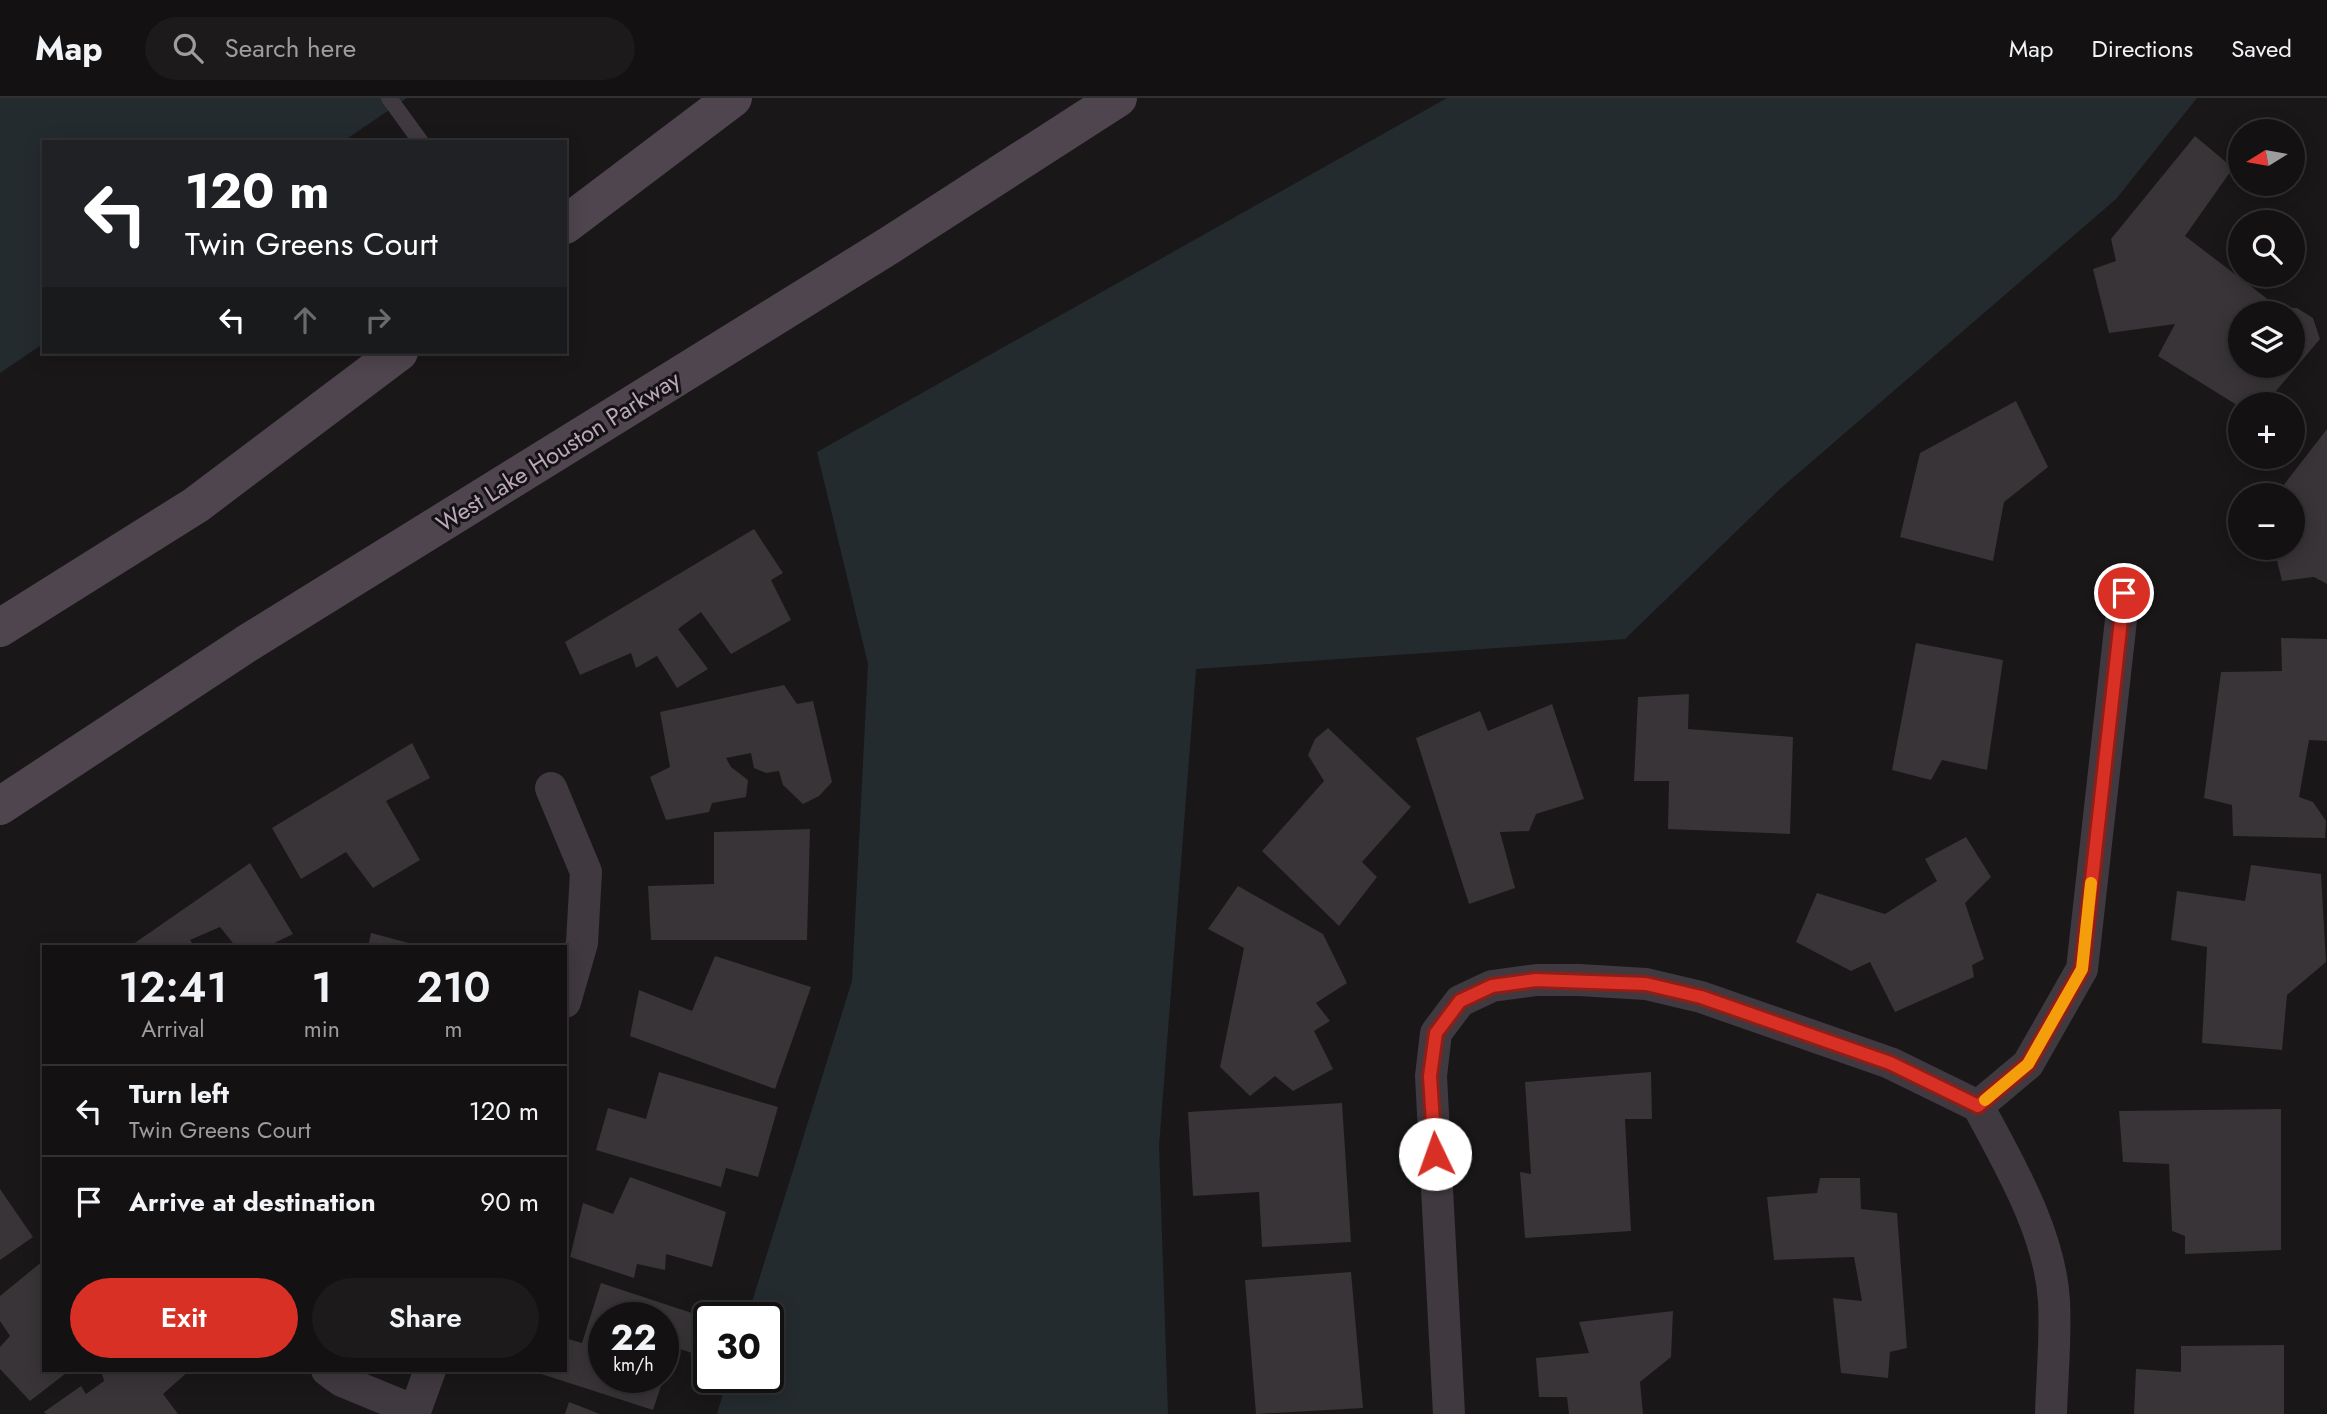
<!DOCTYPE html>
<html lang="en">
<head>
<meta charset="utf-8">
<style>
  :root { --surface:#131112; --page:#1c1a1b; --text:#f1f3f6; --muted:#9d9d9f; --line:#323132; --accent:#d93025 }
  body { margin:0; font-family:Jost,sans-serif; background:var(--page); color:var(--text); height:100vh; display:flex; flex-direction:column; font-size:26px; white-space:nowrap }
  * { box-sizing:border-box; margin:0 }
  p { font-size:23px; color:var(--muted) }
  .icon { flex:none; width:38px; height:38px; fill:none; stroke:currentColor; stroke-width:2; stroke-linecap:round; stroke-linejoin:round }
  .map { position:relative; flex:1; overflow:hidden }
  .side { position:absolute; left:42px; top:847px; width:525px; height:427px; display:flex; flex-direction:column; background:var(--surface); border-radius:0px; box-shadow:0 4px 18px #0003,0 0 0 2px var(--line) }
  .side>* { flex:none }
  .guide { position:absolute; left:42px; top:42px; width:525px; height:214px; border-radius:0px; box-shadow:0 4px 18px #0003,0 0 0 2px var(--line); background:#202124; color:#fff; overflow:hidden }
  .needle { width:46px; rotate:259deg }
  .controls { position:absolute; left:2228px; top:21px; display:grid; gap:14px }
  .controls a { display:grid; place-items:center; width:77px; height:77px; border-radius:50%; background:var(--surface); box-shadow:0 4px 18px #0003,0 0 0 2px var(--line); font-size:35px }
  .speed { position:absolute; left:588px; top:1204px; display:flex; gap:14px; font-size:35px; font-weight:700; text-align:center }
  .speed>* { display:grid; place-content:center; width:91px; height:91px; border-radius:50%; background:var(--surface); box-shadow:0 4px 18px #0003,0 0 0 2px var(--line); line-height:1 }
  .speed small { font-size:18px; font-weight:400 }
  .speed .limit { border:4px solid #111; border-radius:10px; background:#fff; color:#111 }
  .pin { position:absolute; display:grid; place-items:center; width:60px; height:60px; color:#fff; margin:-30px; border:4px solid #fff; border-radius:50%; box-shadow:0 2px 7px #0007 }
  .me { position:absolute; width:77px; margin:-38px; rotate:357deg; stroke-linejoin:round; filter:drop-shadow(0 0 5px #0008) }
  .turn { display:flex; align-items:center; gap:24px; height:147px; padding:0 28px; font-size:32px }
  .turn .icon { width:91px; height:91px; stroke-width:2.5 }
  .turn b { display:block; font-size:49px; line-height:60px }
  .lanes { display:flex; align-items:center; height:66px; padding:0 28px; background:#0003; justify-content:center; gap:35px; direction:ltr }
  .lanes .off { opacity:.35 }
  .eta { display:flex; justify-content:space-evenly; align-items:center; height:119px; text-align:center }
  .eta b { font-size:42px; font-weight:600; line-height:49px }
  .action { display:flex; gap:14px; margin-top:auto; padding:14px 28px }
  .action a { flex:1; height:80px; border-radius:42px; background:var(--accent); color:#fff; font-size:28px; font-weight:600; line-height:80px; text-align:center }
  .action a+a { background:var(--page); color:var(--text) }
  ul { padding:0; list-style:none }
  li { display:flex; align-items:center; gap:21px; height:91px; padding:0 28px; border-top:2px solid var(--line) }
  li div { flex:1 }
  li b { display:block; font-size:26px }
  li em { font-style:normal }
  header { display:flex; align-items:center; gap:42px; box-sizing:border-box; height:98px; padding:0 35px; background:var(--surface); border-bottom:2px solid var(--line) }
  header strong { font-size:33px }
  nav { display:flex; gap:38px; margin-inline-start:auto; font-size:24px }
  .search { width:490px; height:63px; background:var(--page); display:flex; align-items:center; gap:18px; box-sizing:border-box; padding:0 24px; border-radius:38px; color:var(--muted); font-size:26px }
  .map>svg:first-child { display:block }
</style>
</head>
<body>
<header>
<strong>Map</strong>
<div class="search"><svg class="icon" aria-label="search" viewBox="0 0 24 24"><circle cx="10" cy="10" r="6"/><path d="M15 15l6 6"/></svg>Search here</div>
<nav><a>Map</a><a>Directions</a><a>Saved</a></nav>
</header>
<div class="map">
<svg width="2327" height="1316" viewBox="0 0 2327 1316">
  <rect width="100%" height="100%" fill="#191718"/>
  <path fill="#242b2f" d="M0,0h407l-65,44h-298v201l-44,30z
    M1447,0h750l-81,101 -336,290 -155,150 -429,30 -37,477 9,268h-451l11,-37h40v-59h-21l105,-337 16,-317 -51,-212z"/>
  <path fill="#383437" fill-rule="evenodd" d="M2195,38l38,32 -48,68 93,71 19,1 16,10 7,21 -55,65 -25,3 -82,-51 17,-32 -66,9 -16,-64 23,-8 -5,-22zM2240,215h52v53h-52z
    M2016,303l32,66 -44,35 -11,59 -93,-24 20,-84z
    M2327,331v155l-13,-7 -32,4 -8,-33h18v-53h-32l23,-9z
    M754,431l29,44 -12,7 20,40 -60,34 -30,-42 -23,17 30,40 -31,19 -20,-32 -21,12 -5,-15 -51,22 -15,-33z
    M2281,540l46,1v102l-18,-1 -10,57 14,5 13,19 -1,17 -92,-2 -1,-31 -28,-7 17,-126 61,-1z
    M1916,545l87,17 -16,110 -45,-10 -11,20 -39,-10z
    M784,587l13,19 16,-3 19,81 -13,14 -16,8 -20,-19 -4,-14 -13,2 -12,-5 -3,-15 -25,5 5,9 17,13 -2,17 -34,6 -3,9 -43,8 -16,-43 20,-10 -10,-55z
    M1689,596l-1,35 105,8 -3,97 -122,-5 1,-48h-35l4,-84z
    M1552,606l32,95 -48,15 -7,17 -29,1 15,56 -46,16 -53,-166 64,-27 8,20z
    M1328,630l83,79 -49,55 15,15 -38,49 -77,-75 62,-70 -16,-26 7,-16z
    M412,645l18,35 -44,23 34,59 -47,28 -27,-36 -45,27 -29,-51z
    M810,731l-3,111h-156l-3,-54 66,-2v-52z
    M1966,739l25,40 -26,26 19,56 -12,6 2,12 -79,35 -25,-50 -19,9 -55,-29 21,-49 68,21 52,-33 -12,-22z
    M250,765l43,71 -27,13h-30l-16,-20 -30,13 5,7h-66z
    M2251,767l70,9 5,88 -39,33 -5,55 -80,-7 5,-96 -36,-7 6,-49 68,10z
    M1238,788l85,48 24,49 -31,20 14,18 -16,10 19,38 -40,22 -18,-15 -25,20 -30,-29 24,-119 -36,-19z
    M371,835l49,13v1h-52z
    M715,858l96,31 -36,102 -145,-53 9,-46 53,21z
    M659,974l119,35 -20,70 -32,-9 -5,19 -125,-37 12,-42 38,11z
    M1651,974l1,47h-27l6,112 -106,7 -5,-66 11,2 -6,-92z
    M1342,1005l9,139 -89,5 -3,-55 -66,4 -5,-84z
    M2281,1011v141l-96,4v-18l-13,-5 -3,-67 -46,-2 -4,-51z
    M630,1079l96,35 -14,55 -46,-13 -1,16 -28,-6 -3,14 -64,-21 13,-54 30,11z
    M1820,1080h40l1,31 36,4 10,135 -17,4 -2,26 -47,-5 -8,-75 29,3 -8,-44 -80,3 -7,-63 50,-4z
    M0,1091l33,48 -33,23z
    M44,1162v110h26l-40,31 -30,-32v-22l10,-11 -10,-15v-25z
    M1351,1174l12,136 -107,6 -11,-134z
    M601,1185l103,34 -12,36 -18,-6 -21,63 -121,-39 33,-1v-32l17,5zM604,1220h59v59h-59z
    M1673,1213l-2,46 -31,25 3,32h-74l-2,-17h-28l-3,-39 53,-5 -10,-31z
    M2284,1247v69h-150l2,-45 45,3v-26z
    M101,1272h89l-27,24 15,20h-132l-2,-2 37,-26 5,8 18,-13z
    M569,1304l31,12h-35z"/>
  <g fill="none" stroke-linecap="round" stroke-linejoin="round">
    <path stroke="#413940" stroke-width="16" d="M389,0l32,44"/>
    <path stroke="#413940" stroke-width="32" d="M551,690l35,84 -4,71 -17,59
      M1978,1008l50,-42 54,-95 42,-376
      M1978,1008c31,58 72,127 76,195 2,37 -2,76 -3,113
      M327,1272l15,11 73,30
      M414,1316l16,-44
      M1449,1316l-18,-338 5,-43 24,-32 32,-15 45,-6h42l67,4 55,13 189,66 88,43"/>
    <path stroke="#4f454e" stroke-width="38" d="M565,127l168,-127
      M0,530l196,-123 203,-153
      M0,708l246,-162 644,-399 228,-147"/>
  </g>
  <g fill="none" stroke-linecap="round" stroke-linejoin="round">
    <g stroke="#8d1f18" stroke-width="18">
      <path id="route" d="M1435,1056l-5,-78 6,-43 24,-32 32,-15 44,-6 110,4 55,13 189,66 88,43 50,-42 54,-95 42,-376"/>
    </g>
    <use href="#route" stroke="#d93025" stroke-width="12"/>
    <path stroke="#f59e0b" stroke-width="12" d="M1985,1002l43,-36 54,-95 9,-86"/>
  </g>
  <g text-anchor="middle" dominant-baseline="central" stroke-width="6" stroke-linejoin="round" paint-order="stroke">
    <g font-size="24" fill="#baa8ba" stroke="#141214">
      <text transform="translate(558 353) rotate(-32)">West Lake Houston Parkway</text>
    </g>
  </g>
</svg>
<div class="controls">
<a><svg class="needle" viewBox="-14 -14 28 28"><path d="M0-13l5 13h-10z" fill="#e53935"/><path d="M0 13l5-13h-10z" fill="#9d9d9f"/></svg></a>
<a><svg class="icon" aria-label="search" viewBox="0 0 24 24"><circle cx="10" cy="10" r="6"/><path d="M15 15l6 6"/></svg></a>
<a><svg class="icon" aria-label="layers" viewBox="0 0 24 24"><path d="M12 4l9 5-9 5-9-5zM3 14l9 5 9-5"/></svg></a>
<a>+</a>
<a>−</a>
</div>
<div class="speed"><div>22<small>km/h</small></div><div class="limit">30</div></div>
<div class="pin" style="left:2124px;top:495px;background:#d93025"><svg class="icon" aria-label="arrive" viewBox="0 0 24 24"><path d="M6 21V4h12l-3 4 3 4H6"/></svg></div>
<svg class="me" style="left:1435px;top:1056px" viewBox="-20 -20 40 40"><circle r="19" fill="#fff"/><path d="M0-13L10 11 0 6-10 11z" fill="#d93025"/></svg>
<div class="guide">
<div class="turn"><svg class="icon" aria-label="left" viewBox="0 0 24 24"><path d="M17 20v-9H6M10 6l-5 5 5 5"/></svg><div><b>120 m</b>Twin Greens Court</div></div>
<div class="lanes"><svg class="icon" aria-label="left" viewBox="0 0 24 24"><path d="M17 20v-9H6M10 6l-5 5 5 5"/></svg><svg class="icon off" aria-label="ahead" viewBox="0 0 24 24"><path d="M12 20V5M6 11l6-6 6 6"/></svg><svg class="icon off" aria-label="right" viewBox="0 0 24 24"><path d="M7 20v-9h11M14 6l5 5-5 5"/></svg></div>
</div>
<section class="side">
<div class="eta">
<div><b>12:41</b><p>Arrival</p></div>
<div><b>1</b><p>min</p></div>
<div><b>210</b><p>m</p></div>
</div>
<ul>
<li><svg class="icon" aria-label="left" viewBox="0 0 24 24"><path d="M17 20v-9H6M10 6l-5 5 5 5"/></svg><div><b>Turn left</b><p>Twin Greens Court</p></div><em>120 m</em></li>
<li><svg class="icon" aria-label="arrive" viewBox="0 0 24 24"><path d="M6 21V4h12l-3 4 3 4H6"/></svg><div><b>Arrive at destination</b></div><em>90 m</em></li>
</ul>
<div class="action"><a>Exit</a><a>Share</a></div>
</section>
</div>
</body>
</html>
